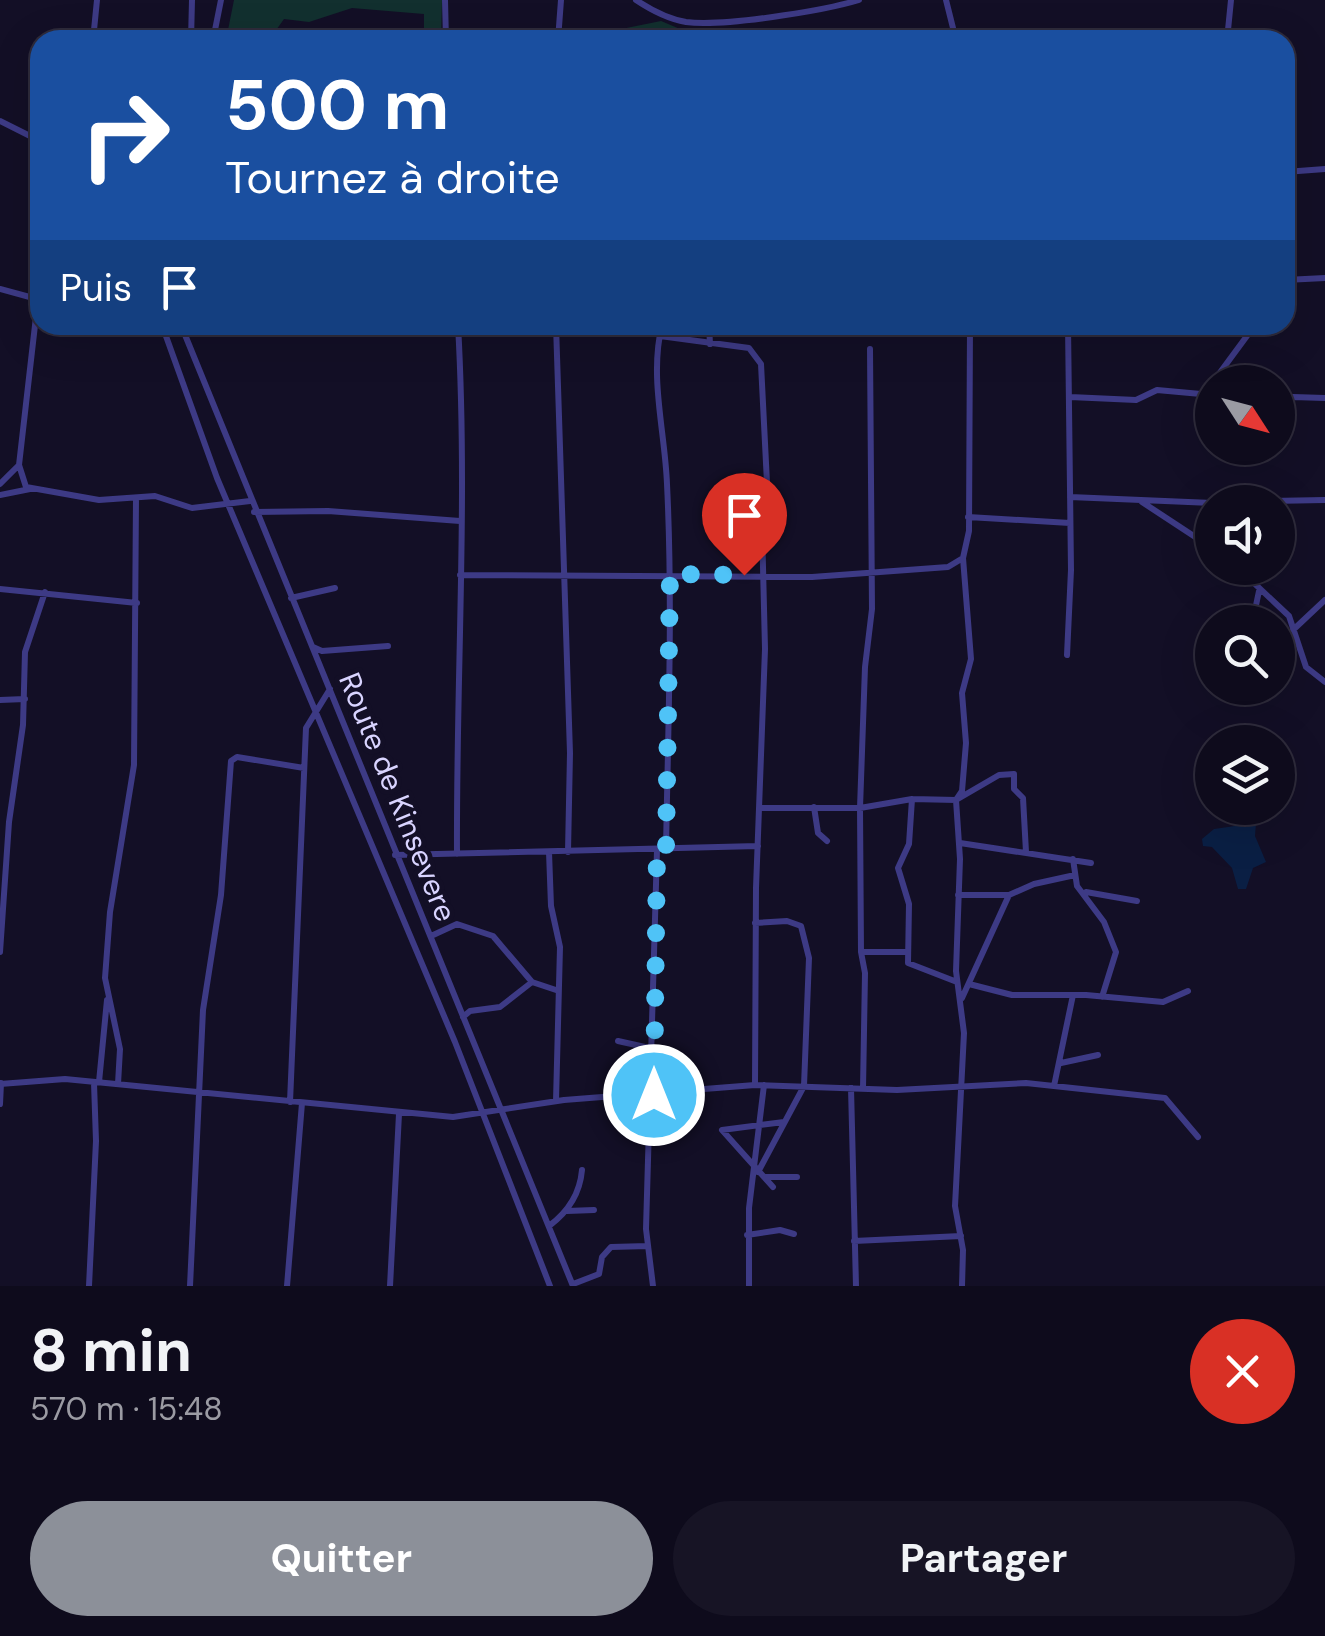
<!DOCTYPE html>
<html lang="fr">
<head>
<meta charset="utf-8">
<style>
  :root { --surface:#0e0b1c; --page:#171425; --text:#f1f3f6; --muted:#9b9ba3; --line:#2e2b3b; --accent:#8c9099 }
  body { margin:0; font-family:"DM Sans",sans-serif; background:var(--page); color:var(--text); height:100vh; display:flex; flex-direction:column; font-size:38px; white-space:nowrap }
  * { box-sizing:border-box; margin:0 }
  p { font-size:32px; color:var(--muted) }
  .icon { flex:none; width:55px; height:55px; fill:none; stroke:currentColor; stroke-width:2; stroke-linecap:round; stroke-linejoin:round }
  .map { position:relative; height:1286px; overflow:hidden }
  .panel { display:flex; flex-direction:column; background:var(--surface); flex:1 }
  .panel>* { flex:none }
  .top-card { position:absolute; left:30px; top:30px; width:1265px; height:305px; border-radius:30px; box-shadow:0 10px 40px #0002,0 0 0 2px var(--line); background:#1a4fa0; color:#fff; overflow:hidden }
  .needle { width:65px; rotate:126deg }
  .buttons { position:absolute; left:1195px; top:365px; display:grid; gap:20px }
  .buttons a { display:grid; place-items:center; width:100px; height:100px; border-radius:50%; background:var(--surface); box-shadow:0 10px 40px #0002,0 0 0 2px var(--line); font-size:50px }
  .pin { position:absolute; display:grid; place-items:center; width:85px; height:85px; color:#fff; margin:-102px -42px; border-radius:50% 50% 50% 0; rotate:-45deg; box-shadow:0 0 10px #0007 }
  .pin .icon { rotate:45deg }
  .me { position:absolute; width:110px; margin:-55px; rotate:0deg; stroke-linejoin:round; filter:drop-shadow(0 0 8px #0008) }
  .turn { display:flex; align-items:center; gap:35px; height:210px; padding:0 30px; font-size:45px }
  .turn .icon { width:130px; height:130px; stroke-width:2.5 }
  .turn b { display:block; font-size:70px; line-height:85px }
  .then { display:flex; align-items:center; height:95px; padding:0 30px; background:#0003; gap:20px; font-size:38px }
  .round { display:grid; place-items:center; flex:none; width:105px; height:105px; border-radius:52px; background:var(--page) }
  .headline { display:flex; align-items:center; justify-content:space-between; height:170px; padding:0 30px }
  h1 { font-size:60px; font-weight:700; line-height:75px }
  .cta { display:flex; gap:20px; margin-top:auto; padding:20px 30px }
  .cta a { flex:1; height:115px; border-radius:60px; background:var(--accent); color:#fff; font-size:40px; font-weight:700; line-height:115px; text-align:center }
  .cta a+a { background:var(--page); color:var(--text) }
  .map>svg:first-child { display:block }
</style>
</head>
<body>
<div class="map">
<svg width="1325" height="1286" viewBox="0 0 1325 1286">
  <rect width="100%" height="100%" fill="#130f26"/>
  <path fill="#12302f" d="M234,0h208l-1,40h-17v-26l-72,-6 -43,14 -25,-3 -15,21h-43z
    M661,21l19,8 -8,11h-105z"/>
  <path fill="#0a1f44" d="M1256,823l-1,13 11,26 -13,6 -7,21h-8l-6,-21 -20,-21 -9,-1 -1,-7 12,-10z"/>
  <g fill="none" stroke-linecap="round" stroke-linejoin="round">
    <path stroke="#3d3a85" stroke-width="6" d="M445,0l1,40
      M636,0c15,10 32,19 50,22 36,5 137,-11 173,-22
      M946,0l10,40
      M93,40l4,-40
      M191,40l1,-40
      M213,40l8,-40
      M558,40l3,-40
      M1227,40l4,-40
      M0,121l40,20
      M1285,172l40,-3
      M1285,280l40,-2
      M0,289l37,10
      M38,299l-19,166 7,22 73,13 56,-4 37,12 58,-7
      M162,325l55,153 238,564 95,244
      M181,325l392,961
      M556,325l14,428 -2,99
      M662,325c-13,52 3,106 5,159 6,122 1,244 -1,366
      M709,325l1,19
      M660,336l89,12 12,16 6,119 -5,43 3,123 -9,239 -1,197
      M870,349l2,260 -7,58 -5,141 1,144h46
      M1213,382l42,-57
      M1070,397l66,3 21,-10 55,5
      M1278,401l15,-4 32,1
      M0,484l18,-18
      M0,495l30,-6
      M1070,497l142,6
      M1142,502l70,46
      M1214,502l111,-2
      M254,512l74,-1 132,10
      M968,517l102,6
      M1238,568l51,48 17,51 19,15
      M460,575l352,2 136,-10 15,-9 6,-27 1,-206
      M0,589l137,14
      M291,598l44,-10
      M1255,610l4,-19
      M1293,630l32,-30
      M313,647l9,4 66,-5
      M1067,655l4,-85 -3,-245
      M0,700l25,-1
      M912,799l-3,45 -11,24 11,36 -1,59 49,19
      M814,807l4,26 9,8
      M761,808h99l52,-9 44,1 43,-25 15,-1v15l9,9 3,54
      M960,843l131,20
      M549,852l2,54 9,41 -4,154
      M457,854c-1,-176 11,-353 1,-529
      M395,855l363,-9
      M1073,859l4,27 27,36 12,30 -14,45
      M1086,892l51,9
      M958,895h51
      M755,923l32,-2 14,5 8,32 -5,128 -46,86
      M431,936l26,-12 36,12 39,46
      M0,952l9,-130 14,-97 2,-73 20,-60
      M861,952l4,21 -2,116
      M969,984l43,11h74l77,7 25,-11
      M962,998l47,-103 25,-11 41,-9
      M463,1017l7,-6 30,-4 32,-25 24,8
      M618,1041l36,8
      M1061,1063l37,-8
      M99,1082l8,-82
      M0,1084l65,-5 388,38 111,-17 191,-15 142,5 129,-7 139,15 33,39
      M118,1084l2,-35 -15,-71 5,-66 24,-147 2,-267
      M1054,1086l19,-91
      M851,1088l5,198
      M290,1102l16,-374 24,-39
      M0,1104l1,-21
      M764,1177h33
      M773,1187l-51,-57 62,-8
      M567,1211l27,-1
      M549,1226c19,-14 31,-33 33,-56
      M747,1235l33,-5 14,4
      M854,1241l107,-5
      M573,1284l26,-10 3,-17 9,-10 37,-1
      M89,1286l7,-145 -2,-58
      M190,1286l13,-276 18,-115 10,-134 6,-4 67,11
      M287,1286l15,-183
      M390,1286l9,-172
      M653,1286l-7,-57 11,-379
      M749,1286v-78l15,-123
      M962,1286l1,-36 -8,-44 9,-173 -8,-62 4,-112 -4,-59 6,-9 4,-48 -4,-50 9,-34 -8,-101"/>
  </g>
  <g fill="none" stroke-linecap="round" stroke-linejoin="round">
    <path stroke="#4fc3f7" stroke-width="18" stroke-dasharray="0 32.4" d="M654,1095l3,-245h9l4,-276 74,1"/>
  </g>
  <g text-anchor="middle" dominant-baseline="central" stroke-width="10" stroke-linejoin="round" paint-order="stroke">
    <g font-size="30" fill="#d9d4ff" stroke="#130f26">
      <text transform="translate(398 797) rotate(68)">Route de Kinsevere</text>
    </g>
  </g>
</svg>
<div class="buttons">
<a><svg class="needle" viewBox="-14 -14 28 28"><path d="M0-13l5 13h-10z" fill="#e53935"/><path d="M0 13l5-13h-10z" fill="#9b9ba3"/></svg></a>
<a><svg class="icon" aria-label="sound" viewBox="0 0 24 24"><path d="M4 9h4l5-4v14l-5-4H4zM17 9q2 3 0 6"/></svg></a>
<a><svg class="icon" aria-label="search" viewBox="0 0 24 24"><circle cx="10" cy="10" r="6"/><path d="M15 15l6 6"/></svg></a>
<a><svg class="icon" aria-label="layers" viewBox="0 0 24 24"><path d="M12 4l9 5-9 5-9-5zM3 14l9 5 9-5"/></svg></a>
</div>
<div class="pin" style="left:744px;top:575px;background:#d93025"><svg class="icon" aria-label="arrive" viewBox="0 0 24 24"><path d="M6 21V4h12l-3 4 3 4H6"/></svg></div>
<svg class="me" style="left:654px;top:1095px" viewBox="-20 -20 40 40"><circle r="17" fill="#4fc3f7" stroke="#fff" stroke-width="3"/><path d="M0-11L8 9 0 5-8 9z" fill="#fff"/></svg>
<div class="top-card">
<div class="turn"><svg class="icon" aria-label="right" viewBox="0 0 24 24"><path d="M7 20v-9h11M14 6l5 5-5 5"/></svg><div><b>500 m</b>Tournez à droite</div></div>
<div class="then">Puis<svg class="icon" aria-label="arrive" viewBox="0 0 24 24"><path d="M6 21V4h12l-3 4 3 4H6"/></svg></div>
</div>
</div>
<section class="panel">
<div class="headline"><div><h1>8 min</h1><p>570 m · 15:48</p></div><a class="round" style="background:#d93025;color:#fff"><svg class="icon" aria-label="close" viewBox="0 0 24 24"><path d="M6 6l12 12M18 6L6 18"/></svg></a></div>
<div class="cta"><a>Quitter</a><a>Partager</a></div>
</section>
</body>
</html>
